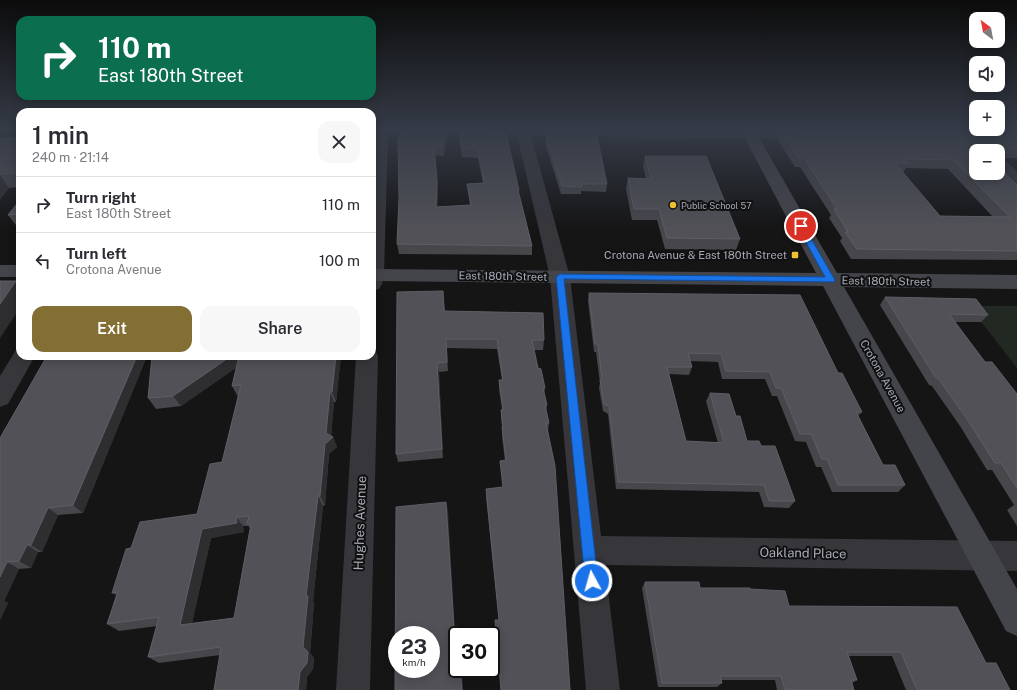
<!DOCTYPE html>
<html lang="en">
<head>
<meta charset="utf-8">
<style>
  :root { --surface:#fff; --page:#f7f7f7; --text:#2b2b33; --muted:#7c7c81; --line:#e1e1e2; --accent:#836e33 }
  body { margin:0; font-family:"Public Sans",sans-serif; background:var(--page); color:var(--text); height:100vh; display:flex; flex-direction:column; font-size:15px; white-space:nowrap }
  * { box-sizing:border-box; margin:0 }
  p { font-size:13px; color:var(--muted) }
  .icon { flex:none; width:22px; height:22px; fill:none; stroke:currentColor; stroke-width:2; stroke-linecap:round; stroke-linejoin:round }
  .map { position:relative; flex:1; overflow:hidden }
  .sheet { position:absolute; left:16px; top:108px; width:360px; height:252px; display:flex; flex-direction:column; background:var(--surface); border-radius:12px; box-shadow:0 2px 10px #0003 }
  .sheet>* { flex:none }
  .banner { position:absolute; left:16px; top:16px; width:360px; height:84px; border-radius:12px; box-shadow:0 2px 10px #0003; background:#0b6e4f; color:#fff; overflow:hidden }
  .needle { width:26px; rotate:328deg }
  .buttons { position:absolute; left:969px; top:12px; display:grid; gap:8px }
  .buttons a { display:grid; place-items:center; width:36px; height:36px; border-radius:8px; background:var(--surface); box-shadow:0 2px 10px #0003; font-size:20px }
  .speed { position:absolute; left:388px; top:626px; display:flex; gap:8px; font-size:20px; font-weight:700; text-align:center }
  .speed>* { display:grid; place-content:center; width:52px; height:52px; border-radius:50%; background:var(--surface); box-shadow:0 2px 10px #0003; line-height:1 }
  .speed small { font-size:10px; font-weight:400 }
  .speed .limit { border:2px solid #111; border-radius:6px; background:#fff; color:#111 }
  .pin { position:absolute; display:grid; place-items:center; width:34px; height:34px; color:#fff; margin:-17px; border:2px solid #fff; border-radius:50%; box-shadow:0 1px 4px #0007 }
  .me { position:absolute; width:44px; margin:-22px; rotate:354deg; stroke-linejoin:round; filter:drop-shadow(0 0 3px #0008) }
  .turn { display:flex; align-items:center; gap:14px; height:84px; padding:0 16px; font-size:18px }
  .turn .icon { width:52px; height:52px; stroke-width:2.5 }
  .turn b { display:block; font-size:28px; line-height:34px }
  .round { display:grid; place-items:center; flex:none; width:42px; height:42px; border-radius:12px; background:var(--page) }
  .headline { display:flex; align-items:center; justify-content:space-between; height:68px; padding:0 16px }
  h1 { font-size:24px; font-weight:600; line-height:30px }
  .action { display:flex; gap:8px; margin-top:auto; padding:8px 16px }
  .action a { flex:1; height:46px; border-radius:12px; background:var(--accent); color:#fff; font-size:16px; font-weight:600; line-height:46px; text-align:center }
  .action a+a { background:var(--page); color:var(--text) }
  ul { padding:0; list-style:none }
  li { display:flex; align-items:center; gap:12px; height:56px; padding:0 16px; border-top:1px solid var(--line) }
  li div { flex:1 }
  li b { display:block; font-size:15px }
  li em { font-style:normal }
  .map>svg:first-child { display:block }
</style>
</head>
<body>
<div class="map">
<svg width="1017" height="690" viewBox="0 0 1017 690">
  <rect width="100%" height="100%" fill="#151516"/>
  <path fill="#212922" d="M969,306h48v62z"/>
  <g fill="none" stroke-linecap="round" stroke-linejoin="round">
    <path fill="#36363b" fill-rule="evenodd" d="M374,131h14l-4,144 -2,9 -3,5 -7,2v-133z
      M498,131h314l3,1 2,3 -2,3 -5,1 -279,-3 39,141 31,259 416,5v30l-412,-6 15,125h-34l-36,-413 -33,-142 -17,-1z
      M957,131h15l21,20h-17z
      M998,157l5,2 14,12v14l-6,-2 -13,-12z
      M20,349v7h15l-27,48 -8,3v-31l16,-26z
      M372,349l3,1 3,6 -8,334h-34l20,-334h16z"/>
    <path fill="#44454b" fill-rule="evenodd" d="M741,131h14l82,142 180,2v14l-173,-2 173,302v47l-11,-5 -183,-345 -451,-5v-12l444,4z
      M0,265h20v12h-20z"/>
  </g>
  <path fill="#46464b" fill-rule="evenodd" d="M458,131h35v2l26,57v6l13,50v9l-133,-1 -2,-10 2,-45 -1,-62 50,-3 -4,22 -9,-1 3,35 -1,17 33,-2 -3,-21 16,-1 -5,-25 -16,-1z
    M781,131l236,3v24h-13l-5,-2h-1v-5h-22l41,34v75l-166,-1 -11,-18 2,-3 -13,-20 2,-3 -31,-48h-5l-17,-27zM906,168l42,1 45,48 -53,-1 -38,-43h1z
    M868,131h149v1z
    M546,136l61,48 -1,8 -25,-1v3h-20l-16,-51z
    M20,137v50l-11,1 -9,11v-61z
    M645,156l95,83 -4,11 -71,-1 -8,-29h-25l-6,-31 2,-11 18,1 -3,-13z
    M20,200v29h-1l-11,-14z
    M443,291l2,20 99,29 -1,10h-9l4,18 7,20 -1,6 3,11 -1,6 3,12 -1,7 -49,190 -13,-123 17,-10 -2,-18 -1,-8h5l-3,-25v-9l-1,-9 1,-9 -3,-20v-9h3l-5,-31 -50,-1 1,23 -9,1 4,86 -45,4 -2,-8z
    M589,293l249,80 24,39 -4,4 25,49 22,20 -7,7h-66l-11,-25h-5l-10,-25 -11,-1 -18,-45h-5l-7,-17h-43l-4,-17 -28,-1 2,6 -3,8 -20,-1 17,67 32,2 -12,-42 4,-8 26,23 11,25 14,5 34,55 -6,7 -25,-1 -5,-15 -143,-3 -8,-75 -5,-3 -4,-23 1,-5 -4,-31h-2l-6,-51z
    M885,297l103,18 -7,7h-26l30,40 32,32v132l-10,-16 7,-5 -22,-35h-5l-27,-44 -28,-40 -3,-1 -49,-80z
    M47,356h100l-64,157 -25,2 -16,37h-4l-7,16 -12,1 -15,32 4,2 -8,17v-182z
    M152,356h189l-5,46h-2l-3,34 2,1 4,10 -8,7 -4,51 -2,1 -10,95 1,2 -4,50 4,5 -1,11 -6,8 -1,13h-92l6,-35 -61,8 -11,-6 9,-31 -38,5 -12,-7 9,-29 -4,-2 19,-45 66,-34 25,-52 16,-65 -6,-11 5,-19 -56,39 -25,3 -8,-11zM243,526h5l2,2 -16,90 -42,5 19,-85 33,-6z
    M645,582l55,6 50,1 39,17 197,57 24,27h-104l-14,-34h-43l8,24 -5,3 2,7h-77l-2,-10h-54l1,3 -5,4h-59l-16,-99z"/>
  <path fill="#2e2e31" d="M446,131h1l1,3 -4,22 -1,-9z
    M20,141v10l-4,-6z
    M434,146l4,44 -1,27 -1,-10z
    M0,175l9,13 -9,11z
    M16,281l4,5v22l-20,30v-34z
    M446,339l1,9 1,23 -1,-9z
    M137,356h10l-64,157 -10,-8z
    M231,356h14l2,4 -66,46 -8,-10z
    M336,356h5l-5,46 -4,-10z
    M437,363l2,9 4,86 -1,-9z
    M330,392l4,10 -3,37 2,-2 4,10 -8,7 -4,51 -5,-9z
    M318,496l5,10 -10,95 1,2 -4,50 4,5 -1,11 -6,8 -1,13h-8l5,-43 3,-51z
    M446,502l2,8 7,123 -1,-6z
    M48,508l10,7 -16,37 -11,-7z
    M236,517l7,9 1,6 -33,6 -21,94 -10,-7 22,-96z
    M27,545l11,7 -7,16 -12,-7z
    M7,562l12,7 -15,32 4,2 -8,17v-43z
    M460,669h2l1,21h-1z"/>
  <path fill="#515157" stroke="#5e5f66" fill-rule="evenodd" d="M400,131h46l-3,16 -9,-1 3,34 -1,27 35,-2 -4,-21 17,-1 -6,-34 -16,-1 -3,-17h34v2h13l13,57h-1l14,56 -135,-2 2,-45 -1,-62h2z
    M781,131l236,3v15h-7l-5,-2 -2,2h-25l3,2h-5v22h22v-6l19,18v66l-160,-2 -12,-17h3l-14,-23h3l-33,-51h-6zM905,159l48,1 57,57 -70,-1 -45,-53 14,1z
    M546,136h51l10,48h-26l1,3 -20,-1z
    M20,137v4l-4,4h4v28l-20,1v-36z
    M645,156h61l34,83 -73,-1 -8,-29h-25l-6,-31 23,1z
    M20,200v14l-12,1z
    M0,281h16l-16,23z
    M443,291l1,20 99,2 1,27h-12l6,28 3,1 4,19h-2l4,17h-2l4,18h-3l9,43 15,224h-69l-6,-70h4l-13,-131 17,-2 -3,-26 6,-1 -4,-33h1l-2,-17 2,-1 -4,-29h4l-6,-41h-51l1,23 -10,1 5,86 -46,5 1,-162z
    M589,293l211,2 38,78h4l20,39h-6l27,53h12l10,20h-67l-11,-26h-5l-11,-25h-11l-19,-46h-5l-6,-16 -44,-1 -5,-17 -33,-1 4,14h-25l19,74 38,2 -14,-50 19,1 7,22h4l7,25h12l2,5h14l20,55h-26l-5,-16 -146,-3 -9,-76 -5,-2 -4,-24h2l-4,-36h-3z
    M885,297l91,2 12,16 -39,-1 36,48h7l25,32v94l-16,-25h-6l-28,-44 -29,-41h-2z
    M47,356h90l-64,149 -25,3 -17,37h-4l-8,16 -12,1 -7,15v-139z
    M152,356h79l-58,40 -25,2z
    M239,356h97l-4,36h-2l-4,41 7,4 -8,7 -5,52h-2l-12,100h2l-5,51 5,5 -1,11 -7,9 -2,18h-84l7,-43 -73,10 11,-40 -52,7 11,-32 -6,1 14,-44 5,-1 9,-26 57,-8 13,-50 12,-2 19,-77 -9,1zM249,516l-2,8h4l-17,94 -54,7 22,-96 35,-6 -1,-6z
    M446,502l8,125 4,-1v9h-1v34h3l2,21h-67l1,-183zM397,635h34v34h-34z
    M645,582h54l1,6h50v1l35,2 4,15 168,1 29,56h10l14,27h-93l-16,-38h-54l10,28h-6l3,10h-69l-4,-14h-61l2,7h-60z"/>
  <linearGradient id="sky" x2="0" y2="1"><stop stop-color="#0c0c0c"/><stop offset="0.57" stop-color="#353b47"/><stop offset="1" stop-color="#353b47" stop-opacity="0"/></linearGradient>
  <rect width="1017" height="228" fill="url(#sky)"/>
  <path fill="#1a73e8" stroke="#114b97" d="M801,223l3,3 31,54 -1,2 -270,-3 34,302 -2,4 -4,2 -5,-2 -2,-4 -29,-304 4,-3 265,3 -28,-51z"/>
  <g fill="#efbf34" stroke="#101011" stroke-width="1.5">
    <circle cx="673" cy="205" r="4"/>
    <rect x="791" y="251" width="8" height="8" rx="2"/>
  </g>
  <g text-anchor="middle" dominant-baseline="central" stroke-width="4" stroke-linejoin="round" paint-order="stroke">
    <g font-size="9" fill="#a7aab6" stroke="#101011" text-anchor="start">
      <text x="681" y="205">Public School 57</text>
    </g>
    <g font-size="11" fill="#a7aab6" stroke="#101011" text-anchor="end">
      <text x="787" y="255">Crotona Avenue &amp; East 180th Street</text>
    </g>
    <g font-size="11" fill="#a7aab6" stroke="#101011">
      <text transform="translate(503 276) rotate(1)">East 180th Street</text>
      <text transform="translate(886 281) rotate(1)">East 180th Street</text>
      <text transform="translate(883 376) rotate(61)">Crotona Avenue</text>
    </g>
    <g font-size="13" fill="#a7aab6" stroke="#101011">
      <text transform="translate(360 523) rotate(-88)">Hughes Avenue</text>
      <text transform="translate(803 553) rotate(1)">Oakland Place</text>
    </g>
  </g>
</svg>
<div class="buttons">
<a><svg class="needle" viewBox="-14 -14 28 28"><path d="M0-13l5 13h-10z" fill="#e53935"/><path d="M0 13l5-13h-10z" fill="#7c7c81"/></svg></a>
<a><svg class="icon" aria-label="sound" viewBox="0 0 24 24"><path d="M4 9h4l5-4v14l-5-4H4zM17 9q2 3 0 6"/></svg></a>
<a>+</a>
<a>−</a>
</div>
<div class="speed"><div>23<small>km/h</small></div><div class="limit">30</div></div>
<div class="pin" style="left:801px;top:226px;background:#d93025"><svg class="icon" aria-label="arrive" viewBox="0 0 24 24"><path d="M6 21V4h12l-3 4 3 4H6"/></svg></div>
<svg class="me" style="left:592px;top:581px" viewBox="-20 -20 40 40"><circle r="17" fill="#1a73e8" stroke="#fff" stroke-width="3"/><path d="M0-11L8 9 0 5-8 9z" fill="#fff"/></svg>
<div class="banner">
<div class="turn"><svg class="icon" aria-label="right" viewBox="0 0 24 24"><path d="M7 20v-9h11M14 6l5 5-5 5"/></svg><div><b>110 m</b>East 180th Street</div></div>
</div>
<section class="sheet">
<div class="headline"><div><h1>1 min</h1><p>240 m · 21:14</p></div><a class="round"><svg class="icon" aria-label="close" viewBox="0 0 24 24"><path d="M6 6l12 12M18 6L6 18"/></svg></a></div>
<ul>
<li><svg class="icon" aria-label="right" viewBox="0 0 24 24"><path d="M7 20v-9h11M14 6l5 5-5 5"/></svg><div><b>Turn right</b><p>East 180th Street</p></div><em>110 m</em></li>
<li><svg class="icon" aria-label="left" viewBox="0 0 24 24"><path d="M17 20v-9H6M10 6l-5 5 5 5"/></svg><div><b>Turn left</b><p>Crotona Avenue</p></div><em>100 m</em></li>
</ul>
<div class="action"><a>Exit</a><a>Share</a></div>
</section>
</div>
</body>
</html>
